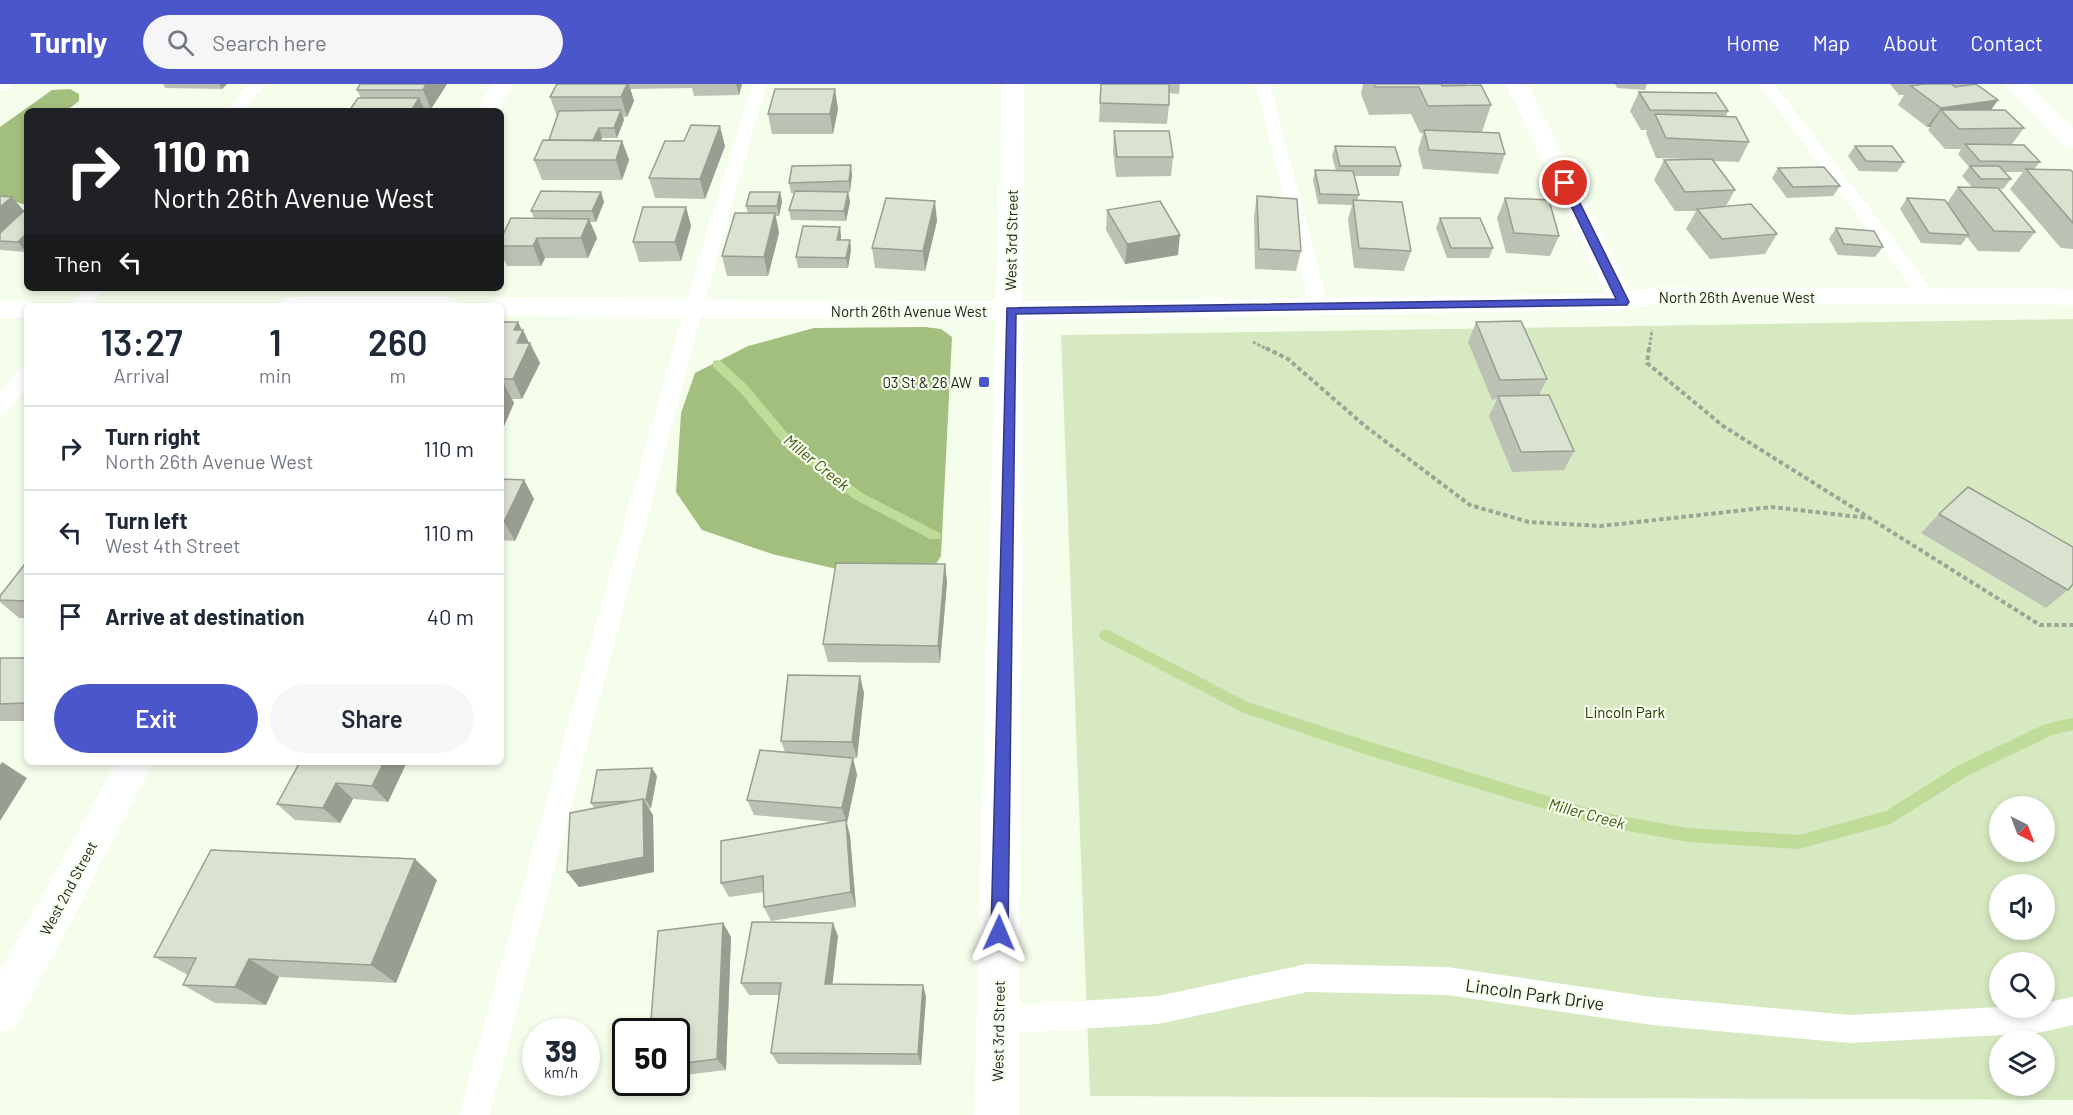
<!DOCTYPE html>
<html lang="en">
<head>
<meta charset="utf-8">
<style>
  :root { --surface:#fff; --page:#f6f6f7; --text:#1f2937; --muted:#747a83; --line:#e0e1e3; --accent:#4b56cb }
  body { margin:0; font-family:Barlow,sans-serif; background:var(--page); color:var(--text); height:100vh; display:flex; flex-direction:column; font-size:22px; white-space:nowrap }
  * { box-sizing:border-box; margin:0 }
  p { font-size:20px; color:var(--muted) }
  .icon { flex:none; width:33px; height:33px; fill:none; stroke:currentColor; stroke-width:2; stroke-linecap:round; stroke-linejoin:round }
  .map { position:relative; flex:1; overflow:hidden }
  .panel { position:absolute; left:24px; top:219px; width:480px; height:462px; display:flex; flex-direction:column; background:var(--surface); border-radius:9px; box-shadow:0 3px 9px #0003 }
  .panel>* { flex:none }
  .banner { position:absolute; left:24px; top:24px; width:480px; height:183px; border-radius:9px; box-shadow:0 3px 9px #0003; background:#202124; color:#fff; overflow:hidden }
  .needle { width:39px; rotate:138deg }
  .tools { position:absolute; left:1989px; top:712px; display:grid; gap:12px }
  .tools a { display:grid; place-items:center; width:66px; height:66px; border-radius:50%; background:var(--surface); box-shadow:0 3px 9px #0003; font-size:30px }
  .speed { position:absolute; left:522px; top:934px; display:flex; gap:12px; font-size:30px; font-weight:700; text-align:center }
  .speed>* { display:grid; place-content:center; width:78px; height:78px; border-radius:50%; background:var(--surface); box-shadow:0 3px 9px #0003; line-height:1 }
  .speed small { font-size:15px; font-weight:400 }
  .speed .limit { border:3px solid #111; border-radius:9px; background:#fff; color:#111 }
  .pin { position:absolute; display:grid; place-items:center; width:51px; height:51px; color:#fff; margin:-26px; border:3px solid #fff; border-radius:50%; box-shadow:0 2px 6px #0007 }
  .me { position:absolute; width:66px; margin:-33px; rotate:1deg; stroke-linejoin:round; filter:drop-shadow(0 0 4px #0008) }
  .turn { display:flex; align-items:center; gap:21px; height:126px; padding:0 30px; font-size:27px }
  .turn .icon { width:78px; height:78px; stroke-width:2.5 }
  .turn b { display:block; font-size:42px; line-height:51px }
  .then { display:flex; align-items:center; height:57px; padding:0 30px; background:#0003; gap:12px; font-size:22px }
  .eta { display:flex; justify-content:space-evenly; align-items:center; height:102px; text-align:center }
  .eta b { font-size:36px; font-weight:600; line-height:42px }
  .primary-button { display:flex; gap:12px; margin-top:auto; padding:12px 30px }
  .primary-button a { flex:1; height:69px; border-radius:36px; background:var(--accent); color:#fff; font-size:24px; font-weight:600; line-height:69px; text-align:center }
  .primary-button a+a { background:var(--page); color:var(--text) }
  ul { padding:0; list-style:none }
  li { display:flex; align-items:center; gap:18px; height:84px; padding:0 30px; border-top:2px solid var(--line) }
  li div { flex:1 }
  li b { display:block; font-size:22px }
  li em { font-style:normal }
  header { display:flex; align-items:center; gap:36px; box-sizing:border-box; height:84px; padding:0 30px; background:var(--accent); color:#fff }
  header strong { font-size:28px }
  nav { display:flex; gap:33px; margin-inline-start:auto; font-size:21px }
  .search { width:420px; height:54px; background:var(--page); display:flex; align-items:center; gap:15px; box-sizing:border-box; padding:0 21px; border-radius:33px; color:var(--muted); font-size:22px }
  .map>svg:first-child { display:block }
</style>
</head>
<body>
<header>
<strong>Turnly</strong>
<div class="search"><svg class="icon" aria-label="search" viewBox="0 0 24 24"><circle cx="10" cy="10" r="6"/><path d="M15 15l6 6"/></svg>Search here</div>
<nav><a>Home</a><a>Map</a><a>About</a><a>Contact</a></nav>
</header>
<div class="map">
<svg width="2073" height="1031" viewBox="0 0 2073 1031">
  <rect width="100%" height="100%" fill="#f5feeb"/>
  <path fill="#d7e9c1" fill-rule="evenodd" d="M2073,235v781l-983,-4 -29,-761zM2000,723h44v45h-44zM2000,801h44v45h-44zM2000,879h44v45h-44zM2000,957h44v45h-44z"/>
  <path fill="#a3bf7d" d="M70,5l9,5v7l-13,10h-39v94l-27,-7v-71l52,-37z
    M925,243l16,2 11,8 -11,219 -9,14 -74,4 -86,-20 -70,-24 -26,-38 5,-79 14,-40 53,-27 66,-18z"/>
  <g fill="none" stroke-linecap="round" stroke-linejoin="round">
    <path fill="#bfdc99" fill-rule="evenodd" d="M717,276l4,1 27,25 45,54 69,53 78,40 1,3 -1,3h-10l-76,-40 -69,-53 -45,-54 -27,-25v-6z
      M1106,545l142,73 116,38 236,72 88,16 111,7 87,-24 71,-45 88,-42 28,-6v12l-21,5 -85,41 -77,48 -91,25 -111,-7 -88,-16 -236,-72 -120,-41 -143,-74 -2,-4 2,-4z"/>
    <path stroke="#9da496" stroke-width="3" stroke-dasharray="3 2" stroke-linecap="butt" d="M1253,258l16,8
      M1649,266l3,-20"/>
    <path stroke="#9da496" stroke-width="4" stroke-dasharray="4.5 3" stroke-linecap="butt" d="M1266,264l22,11 77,67 105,79 59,17 72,4 171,-19 96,11
      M1649,264l-2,15 76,63 317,199h33"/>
    <path fill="#fff" fill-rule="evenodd" d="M249,0h15l-21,27h-16z
      M752,0h14l-64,226 -213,805h-30l225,-805z
      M1256,0h14l58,223 -3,4 -6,2 -9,-6z
      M1759,0h15l161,210 3,4 -3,4h-12z
      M85,204h19l-14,18h-19z
      M27,283v19l-20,26 -7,2v-20l20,-26z
      M1307,880l140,3 205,30 198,18 150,-8 44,1v-5l29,-6v28l-36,8 -187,10 -198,-18 -205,-30 -140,-3 -149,32 -160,10 -10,-4 -4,-10 4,-10 10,-4 160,-10z"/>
    <path fill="#fff" fill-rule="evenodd" d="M491,0h22l-14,27h-22z
      M1506,0h22l103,208 27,-5 415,2v16l-415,-2 -35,7 -612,10 -510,-4v-10h-13l4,-5 9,-3 510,4 595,-8z
      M2004,0h23l46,44v20l-8,-2z
      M292,213h155l9,3 4,6h-181l4,-6z
      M0,216h27l11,6h-11v12h-27z
      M117,678h37l-139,266 -15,6v-63z"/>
    <path fill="#fff" fill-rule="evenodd" d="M0,0h12l-4,6 -8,1z"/>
    <path fill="#fff" fill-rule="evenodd" d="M1002,0h22l-6,1031h-44z"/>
  </g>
  <path fill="#bbc2b3" d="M163,0h64l-5,5 -57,-1z
    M360,0h87l-16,25h-7l-63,-11 -4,-8z
    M557,0h185l-3,11 -45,1 -2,-8 -62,1 4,12 -7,16h-4l1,3 -7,18h-15l-1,2 21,1 7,19 -7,20h-80l-8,-20 15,-20 8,-24 -7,-19z
    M1101,0h79l-1,10 -10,-1v12l-2,19 -68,-2z
    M1363,0h104v2l24,19 -9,27h-9l32,22 -7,20 -75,-5 -5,-19 5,-17h-3l-9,-19 -42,1 -8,-21z
    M1615,0h32l-2,6 -28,-2z
    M1890,0h83l25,16 -7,10 33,18 -12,16 28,18 -6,7 39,3v77l-12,-1 -51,-59 13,-17h-19l7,7 -8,10h-3l35,43 -16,20 -41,-1 -11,-14 -6,8 -40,-2 -21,-34 7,-11 40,5 11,-16h14l-10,-11 7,-9 -11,-13 3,-5h-16l-17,-19 2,-3h-3l-29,-22 6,-10h-5z
    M1639,8l89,19 -2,6 23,25 -10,20 -26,-1 22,29 -9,16 51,28 -12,20 -55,5 -24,-30 10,-18h-21l-21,-31 10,-20 26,-1 -34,-1 -10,-25 1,-3h-6l-11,-19z
    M838,25l-5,25h-61l-4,-20z
    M1114,47l59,26 -2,19 -55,1 -3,-26z
    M725,62l-20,53 -50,-1 -6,-20z
    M1335,62l66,20 -2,10h-45l5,19 -2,5 54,51 -7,20 -50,-3 -6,-49 4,-14 -34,-1 -5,-24 2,-10 21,1 -4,-15z
    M1855,62l49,16 -7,10 -38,-1 -11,-15z
    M1778,84l62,18 -7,10 -46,2 -15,-20z
    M852,91l-2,17h-2l2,10 -4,19 -55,-1 -2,-10 5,-17h-3l-2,-10z
    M601,108l3,10 -8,20h-6l7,16 -9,20h-43l-4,8h-34l-6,-12v-15l33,-21 -3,-7z
    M780,108l2,10 -3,14h-3l3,17 -11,43h-41l-5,-20 26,-43 -2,-7z
    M0,112l12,1 12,14 3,-3 -1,44 -25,-2 -1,-1z
    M1257,112l44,55 -5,20 -41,-2 -1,-53z
    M1505,114l54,38 -9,20 -44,-3 -9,-35z
    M686,123l5,19 -10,35 -42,1 -6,-20z
    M1107,126l71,45 -53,9 -19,-34z
    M1440,134l53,30 -4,10h-42l-11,-30z
    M937,137l-12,50 -50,-3 -3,-20z
    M840,143l1,10v3h9l1,10 -3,18h-50l-2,-11z
    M1836,144l47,19 -8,10 -37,-2 -9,-16z
    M501,238h17l22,41 -18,36h-10l2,4 -13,30z
    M1476,238l71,57 -8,16 35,56 -10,19 -52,2 -23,-56 8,-17 -5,1 -24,-58z
    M501,395l23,1 10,19 -19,42 -14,-1z
    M1939,430l129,76 -22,18 -125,-75z
    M27,480v54h-8l-19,-16v-6z
    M945,480l2,19 -7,80 -112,-1 -5,-18z
    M0,574h27v63h-27z
    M864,609l-7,65h-4l4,17 -10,48 3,13 6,71 -85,14 -7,-14v-15l-35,5 -8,-14 113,-61 -80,-7 -7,-15 38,-48 -4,-11z
    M300,678h107l-19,40 -35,-3 -13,24 -45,-3 -18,-16z
    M657,692l-6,32 -2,1 4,6 1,57 -75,15 -12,-15 27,-64 -3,-5z
    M437,796l-41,103 -117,-6 -13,28 -51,-2 -32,-18 5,-10 -34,-18z
    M723,839l8,14 -5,133 -50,6v-44z
    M838,852l-6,48 91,1 3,12 -5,68 -143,-1 -7,-11 8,-58h-30l-8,-12z"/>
  <path fill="#999e92" d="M219,0h8l-5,5z
    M426,0h21l-16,25 -8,-19z
    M627,0h2l5,17 -7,16 -6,-20z
    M736,0h6l-3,11z
    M835,5l3,20 -5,25 -3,-20z
    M419,14l6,13h-14z
    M1998,16l-14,19 -43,-9 -11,17h-3l14,-19z
    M621,26l3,10 -7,18 -3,-10z
    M720,42l5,20 -20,53 -5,-20z
    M599,44l3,10 -8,17 -4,-10z
    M622,57l7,19 -7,20 -6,-20z
    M851,81l1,10 -2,17 -1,-11z
    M601,108l3,10 -8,20 -4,-11z
    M780,108l2,10 -3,14 -2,-10z
    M848,108l2,10 -4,19 -2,-10z
    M12,113l15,18 -27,26v-34z
    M935,117l2,20 -12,50 -2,-20z
    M686,123l5,19 -10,35 -6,-19z
    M775,129l4,20 -11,43 -4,-19z
    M589,135l8,19 -9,20 -7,-20z
    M840,143l1,10 -3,13 -1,-10z
    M27,149v18l-1,1 -8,-10z
    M1180,151l-2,20 -53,9 2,-20z
    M537,154l8,20 -4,8 -8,-20z
    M850,156l1,10 -3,18 -2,-10z
    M518,238l4,10 1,-2 7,15v-2l10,20 -18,36 -9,-20 4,-36 -3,-13z
    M504,300l10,19 -13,30v-42z
    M524,396l10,19 -19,42 -11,-19z
    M945,480l2,19 -7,80 -2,-17z
    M860,592l4,17 -7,65 -5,-16z
    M853,674l4,17 -10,48 -5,-15z
    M2,678l25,16 -27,43v-56z
    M384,678h23l-19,40 -16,-16z
    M652,684l5,8 -6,32 -5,-8z
    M336,699l17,16 -13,24 -17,-15z
    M643,715l10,16 1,57 -75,15 -12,-15z
    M846,736l4,16 6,71 -5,-15z
    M415,775l22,21 -41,103 -25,-18z
    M723,839l8,14 -5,133 -9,-11z
    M833,839l5,13 -7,61 -6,-13z
    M249,875l30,18 -13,28 -31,-18z
    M923,901l3,12 -5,68 -3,-11z"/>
  <path fill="#dae2d0" stroke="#999e92" stroke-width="1.5" d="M360,0h66l-3,6h-66z
    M557,0h70l-6,13h-71z
    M1101,0h68v21l-69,-2z
    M1374,0h67l1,2 39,-1 10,20 -63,1 -9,-19h-44z
    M1923,0h28l4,3 21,-3 22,16 -57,8 -30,-22z
    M775,5h60l-5,25h-62z
    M1639,8l77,1 12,18 -78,-1z
    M358,14h61l-8,13h-62z
    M621,26l-7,18h-15l-6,12h-44l10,-29z
    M1941,26h64l19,18 -65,1z
    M1655,30l81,3 13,25 -83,-4z
    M691,41l29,1 -20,53 -51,-1 16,-37h19z
    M1424,46l75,3 6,21 -76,-4z
    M1114,47h55l4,26h-56z
    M543,56l79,1 -6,19h-82z
    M1965,60l59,1 16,17 -60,-1z
    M1335,62l60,1 6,19h-61z
    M1855,62h37l12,16 -38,-1z
    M1712,75l23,31 -50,2 -21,-32z
    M851,81l-2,16 -60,2 3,-17z
    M1970,82h29l12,13h-30z
    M1824,83l16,19 -47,1 -15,-19z
    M2026,85l44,1 3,2v51z
    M1315,86l38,1 6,24 -39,-1z
    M1958,103l40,1 37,44 -41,-1z
    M541,107l60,1 -9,19h-61z
    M795,107l53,1 -4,19 -55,-1z
    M750,108h30l-3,14h-31z
    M0,112l12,1 -12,10z
    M1257,112l40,3 4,52 -42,-2z
    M886,114l49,3 -12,50 -51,-3z
    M1505,114l44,2 10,36 -45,-3z
    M1907,114l38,2 24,35 -40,-2z
    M1353,116l49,2 9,49 -52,-3z
    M1160,117l20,34 -53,9 -20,-34z
    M1751,120l26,30 -55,5 -25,-30z
    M643,123h43l-11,35h-42z
    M27,124v25l-9,9 -18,-1v-8z
    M735,129h40l-11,44 -42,-1z
    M511,134l78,1 -8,19h-44l-4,8h-32v-7z
    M1440,134h40l13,30h-42z
    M803,142l37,1 -3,13h13l-4,18 -50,-1z
    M1836,144l38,3 9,16 -39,-3z
    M1521,237l26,58 -47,1 -24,-58z
    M501,238h17l-4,8h9l-6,13h13l-17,36h-12z
    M501,300h3l-3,7z
    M1549,311l25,56 -53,1 -23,-56z
    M501,395l23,1 -20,42h-3z
    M1968,403l105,60v37l-5,6 -129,-76z
    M836,479l109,1 -7,82 -115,-2z
    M25,480h2v37l-27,-1v-4z
    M0,574h27v43l-2,2 -25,1z
    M788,591l72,1 -8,66 -71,-1z
    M760,666l93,8 -11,50 -95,-8z
    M300,678h84l-12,24 -36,-3 -13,25 -46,-4z
    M652,684l-6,32h-2l-1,-1 -11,2 -41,2 6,-33z
    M643,715l1,58 -77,15 3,-59z
    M846,736l5,72 -87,15 -1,-31 -42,7v-42z
    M211,766l204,9 -44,106 -122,-6 -14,28 -52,-2 13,-27 -42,-1z
    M752,838l81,1 -8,61 98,1 -5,69 -147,-1 10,-70h-40z
    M723,839l-6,136 -41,5v-32h-26l8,-101z"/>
  <path fill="#4b56cb" stroke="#313884" stroke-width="1.5" d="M1565,96l5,3 59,119 -2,3 -611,9 -8,619 -3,6 -6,2 -5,-2 -3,-6 16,-625 609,-9 -56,-116z"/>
  <rect fill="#4b56cb" stroke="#f5feeb" stroke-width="2" x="978" y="292" width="12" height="12" rx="3"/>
  <g text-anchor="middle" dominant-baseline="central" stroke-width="4.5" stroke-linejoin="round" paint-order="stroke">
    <g font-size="15" fill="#1e211a" stroke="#f5feeb">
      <text transform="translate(1011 156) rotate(-89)">West 3rd Street</text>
      <text x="1737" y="213">North 26th Avenue West</text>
      <text x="909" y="227">North 26th Avenue West</text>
      <text transform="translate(68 804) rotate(-62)">West 2nd Street</text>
      <text transform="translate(998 947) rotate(-89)">West 3rd Street</text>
    </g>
    <g font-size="15" fill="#1e211a" stroke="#f5feeb" text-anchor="end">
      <text x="972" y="298">03 St &amp; 26 AW</text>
    </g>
    <g font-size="15" fill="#253604" stroke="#f5feeb">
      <text x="1625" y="628">Lincoln Park</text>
    </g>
    <g font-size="16" font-style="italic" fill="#415a13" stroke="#f5feeb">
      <text transform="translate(817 378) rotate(39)">Miller Creek</text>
      <text transform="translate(1587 729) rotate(15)">Miller Creek</text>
    </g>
    <g font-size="18" fill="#1e211a" stroke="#f5feeb">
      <text transform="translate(1535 910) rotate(8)">Lincoln Park Drive</text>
    </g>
  </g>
</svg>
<div class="tools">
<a><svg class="needle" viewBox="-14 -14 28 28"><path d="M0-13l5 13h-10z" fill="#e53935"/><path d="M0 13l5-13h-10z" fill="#747a83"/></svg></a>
<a><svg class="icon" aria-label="sound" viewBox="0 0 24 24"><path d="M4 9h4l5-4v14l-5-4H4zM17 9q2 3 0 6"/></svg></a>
<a><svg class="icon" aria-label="search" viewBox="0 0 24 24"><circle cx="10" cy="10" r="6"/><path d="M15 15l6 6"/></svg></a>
<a><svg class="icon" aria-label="layers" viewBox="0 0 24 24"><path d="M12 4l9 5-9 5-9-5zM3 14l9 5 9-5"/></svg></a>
</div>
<div class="speed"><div>39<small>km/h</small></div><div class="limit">50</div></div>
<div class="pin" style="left:1565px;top:99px;background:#d93025"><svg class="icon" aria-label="arrive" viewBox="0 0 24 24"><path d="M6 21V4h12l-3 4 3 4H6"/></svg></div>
<svg class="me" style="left:999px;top:849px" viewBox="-20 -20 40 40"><path d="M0-17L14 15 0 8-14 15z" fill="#4b56cb" stroke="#fff" stroke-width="4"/></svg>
<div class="banner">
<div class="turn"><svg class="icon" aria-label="right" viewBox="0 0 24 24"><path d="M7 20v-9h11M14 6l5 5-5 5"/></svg><div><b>110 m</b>North 26th Avenue West</div></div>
<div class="then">Then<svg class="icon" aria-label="left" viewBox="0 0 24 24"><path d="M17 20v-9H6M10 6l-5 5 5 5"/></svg></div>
</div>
<section class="panel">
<div class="eta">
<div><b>13:27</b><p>Arrival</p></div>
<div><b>1</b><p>min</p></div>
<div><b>260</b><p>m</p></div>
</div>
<ul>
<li><svg class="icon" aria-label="right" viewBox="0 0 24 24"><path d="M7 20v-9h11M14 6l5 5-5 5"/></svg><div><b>Turn right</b><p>North 26th Avenue West</p></div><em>110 m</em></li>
<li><svg class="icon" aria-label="left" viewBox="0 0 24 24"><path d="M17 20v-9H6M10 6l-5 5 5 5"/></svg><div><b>Turn left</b><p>West 4th Street</p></div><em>110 m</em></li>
<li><svg class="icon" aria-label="arrive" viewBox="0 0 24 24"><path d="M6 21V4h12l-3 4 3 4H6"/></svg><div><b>Arrive at destination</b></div><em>40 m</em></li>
</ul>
<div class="primary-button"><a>Exit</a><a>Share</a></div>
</section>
</div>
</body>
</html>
